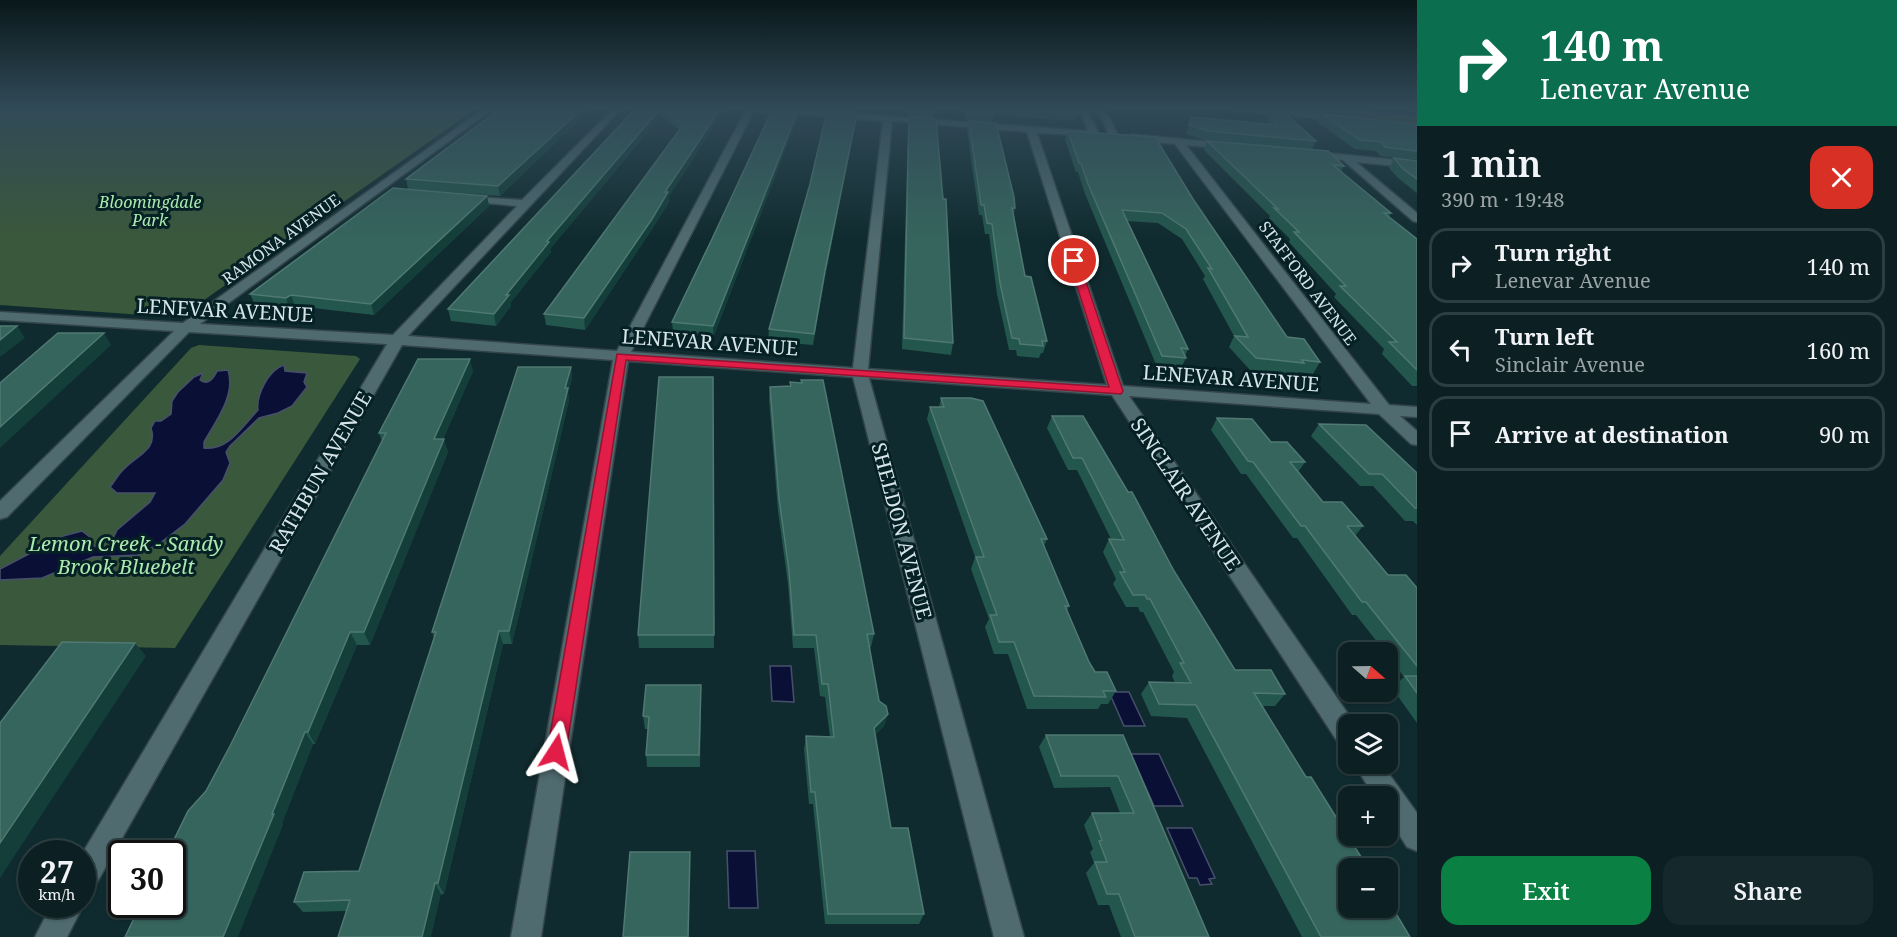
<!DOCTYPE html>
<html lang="en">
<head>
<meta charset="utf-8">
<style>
  :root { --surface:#0c2023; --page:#15282b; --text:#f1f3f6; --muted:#9aa3a6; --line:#2c3e41; --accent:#0b8043 }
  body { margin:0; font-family:"Noto Serif",serif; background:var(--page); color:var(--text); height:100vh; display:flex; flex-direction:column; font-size:22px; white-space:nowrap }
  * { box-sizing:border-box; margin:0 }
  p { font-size:20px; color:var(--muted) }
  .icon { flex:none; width:33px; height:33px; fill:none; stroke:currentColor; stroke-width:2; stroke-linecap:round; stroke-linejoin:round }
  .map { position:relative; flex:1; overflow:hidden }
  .side { display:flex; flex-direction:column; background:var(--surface); width:480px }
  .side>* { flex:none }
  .guide { background:#0b6e4f; color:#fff; overflow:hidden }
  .needle { width:39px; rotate:110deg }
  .fabs { position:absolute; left:1338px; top:642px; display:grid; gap:12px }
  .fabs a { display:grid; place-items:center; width:60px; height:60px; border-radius:12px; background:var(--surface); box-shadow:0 2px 4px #0004,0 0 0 2px var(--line); font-size:30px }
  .speed { position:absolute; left:18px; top:840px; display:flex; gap:12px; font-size:30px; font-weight:700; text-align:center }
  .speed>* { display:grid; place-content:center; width:78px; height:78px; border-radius:50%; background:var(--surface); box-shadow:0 2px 4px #0004,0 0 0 2px var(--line); line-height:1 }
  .speed small { font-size:15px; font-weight:400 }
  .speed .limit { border:3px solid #111; border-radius:9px; background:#fff; color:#111 }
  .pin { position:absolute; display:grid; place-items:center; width:51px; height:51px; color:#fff; margin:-26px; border:3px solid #fff; border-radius:50%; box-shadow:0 2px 6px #0007 }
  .me { position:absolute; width:66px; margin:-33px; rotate:9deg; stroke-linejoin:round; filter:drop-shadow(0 0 4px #0008) }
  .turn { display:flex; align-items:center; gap:21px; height:126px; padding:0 24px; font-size:27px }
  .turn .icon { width:78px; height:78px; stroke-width:2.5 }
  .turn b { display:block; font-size:42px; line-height:51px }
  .round { display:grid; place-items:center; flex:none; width:63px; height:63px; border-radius:18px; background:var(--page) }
  .summary { display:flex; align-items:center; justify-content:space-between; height:102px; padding:0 24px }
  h1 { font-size:36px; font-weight:600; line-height:45px }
  .action { display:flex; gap:12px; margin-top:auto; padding:12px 24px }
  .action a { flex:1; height:69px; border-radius:18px; background:var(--accent); color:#fff; font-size:24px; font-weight:600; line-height:69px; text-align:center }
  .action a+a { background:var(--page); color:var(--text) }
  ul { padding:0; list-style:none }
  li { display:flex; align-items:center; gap:18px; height:75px; margin:0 12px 9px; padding:0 12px; border:3px solid var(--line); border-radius:18px }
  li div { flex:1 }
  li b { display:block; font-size:22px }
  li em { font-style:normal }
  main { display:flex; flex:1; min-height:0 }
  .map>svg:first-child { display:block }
</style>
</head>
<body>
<main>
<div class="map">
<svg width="1417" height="937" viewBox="0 0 1417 937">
  <rect width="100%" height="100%" fill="#102b2f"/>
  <path fill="#3a583b" d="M0,108h477l-290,204 -15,5 -172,-12z
    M1201,108h216v16l-157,-16v6z
    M199,345l157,11 4,3 -185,289 -175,-3v-89l191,-208z"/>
  <path fill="#0a1035" stroke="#47506b" stroke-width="1.5" d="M1321,108h74l22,4v4z
    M284,365l1,6 22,2 -3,9 3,5 -15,19 -14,7 -19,5 -29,28 -4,6 4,11 -7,17 -38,44 -25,19 -22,12 -45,2 -51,21 -42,2v-11l63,-33 19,-5 9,7 3,8 7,3 8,-2 8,-17 33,-28 5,-9h-38l-7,-6c5,-6 9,-14 15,-19 13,-13 33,-19 26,-40l4,-7h6l10,-7 1,-13 6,-9 16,-15 9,-4 -3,7c8,6 14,-2 17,-9l11,-1c8,25 -12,51 -24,72v6c24,3 39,-22 54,-38 -2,-14 10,-40 26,-45z
    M770,666h21l3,36 -22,-1z
    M1109,692h20l16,34h-21z
    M1131,754h28l24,52h-29z
    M1167,828h25l23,50 -6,1 3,5 -12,1 -3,-7h-8z
    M727,851h28l3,57h-29z"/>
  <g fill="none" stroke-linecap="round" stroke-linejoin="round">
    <g stroke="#334549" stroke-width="3">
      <path id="street" d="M485,108h9l-294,216 193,11 124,-129 -53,-5 -4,-1v-4l62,4 92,-92h8l-214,228 209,15 130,-243h34l307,23 -7,-17 -26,-6 32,2 12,24 -2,2 -60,-3 86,253 248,18 -196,-260 -43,-4 -5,-3 5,-3 101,10 2,2 -5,3 -44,-4 203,260 28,2v10l-17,-1 17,15v14l-6,-1 -32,-30 -250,-18 226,328h-7v23l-9,-3 -227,-349 -243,-17 155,559h-30l-141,-560 -225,-16 -87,576h-30l102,-577 -211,-15 -310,546 -10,4v-41l305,-510 -198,-12 -182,185 -7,2v-18l174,-170 -174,-11v-8l183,11zM754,111l129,10 -30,247 -222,-16zM892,121l135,11 80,253 -239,-16z
        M1088,108c20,-1 23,11 30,28l-2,2h-6l-10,-23z
        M1258,108l86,7 4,3 -4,3 -83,-8 -4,-3z
        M1308,151l109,11v6l-61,-6 61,51v9l-4,-1 -70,-61 -38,-4 -2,-2z
        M1354,764h28l35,49v38l-10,-4 -19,-30v-21h-14z
        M82,901l2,3 -17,33h-32l17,-33h30z"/>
    </g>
    <use href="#street" fill="#4f6b70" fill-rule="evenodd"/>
  </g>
  <path fill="#23564c" d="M501,108h91l-92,88 -92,-7 -2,-10z
    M636,108h90l-57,88v6l-17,27 -67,101 -39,-5 -2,-11 135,-184 -18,-14 -111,133 1,3 -40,50v4l-15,20 -45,-5 -3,-12z
    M828,108h30v4l-30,-2z
    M894,108h41v1l-2,9 -25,-2v-7z
    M964,108h111l2,5 -2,8 -82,-6 -1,7 -27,-2z
    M1270,108l46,33 -4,9 -108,-10 -18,-6 5,-17 79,8 -3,-9z
    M1321,114l96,10v36l-37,-4 -4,-5 -21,-2 -38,-27z
    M798,117l-85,221 -40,-5 -1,-11 40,-83z
    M909,117l44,226 -2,12 -49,-6 6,-224z
    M856,121l-32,161 -11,63 -45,-4 1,-12z
    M969,121l46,87 -1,6 11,62 22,65 -4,12h-2l-2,5 -22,-2 -1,-6h-7l-12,-56 -8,-60h-4l-3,-19h-3l-12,-85z
    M1068,131l125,68 94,138 33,25 -7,12 -15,-2 -1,3 -47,-5 -21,-23 5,-11 -31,-57 2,-3 -23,-37 -24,-16 -31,-2 61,128 -3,7 1,2 -6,12 -23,-3 -72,-173 -7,-22h-2l-11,-32z
    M1207,141l137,25 -3,6 50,41 -2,4 28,22v147h-5l-30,-32 2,-5 -50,-52 2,-3 -47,-52 1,-3 -21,-21 1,-2 -66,-66z
    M1394,158l23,3v32l-19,-15 -9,-10z
    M487,196l2,10 -115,109 -79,-9 -5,4 -35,-5 -5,-11z
    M571,367l1,11 -4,15 1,7 -57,244h-9l-59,250 -98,17 -43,1 -9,-10 65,-31 75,-233 -2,-6z
    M473,371l-30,68 5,13 -78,193h-13l-42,99h-2l-31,79 1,2 -77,-34 24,-45 152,-305 -3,-8z
    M713,377l1,271h-75l-1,-13z
    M801,380l73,254 -3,13h-2l10,54 9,13 -4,12 -9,9 16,93 33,86 -5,10h-94l-12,-120h-4l-5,-55 2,-13 24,1 -5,-40 -5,-1 -6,-48h-21l-5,-64 -10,-73 -9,-112 1,-12 20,-1v-4l11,1z
    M941,398l106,141 -3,7 25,60 -2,5 22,51 6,10 21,19 -8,13h-7l-3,5h-71l-19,-55h-14l-9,-27 4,-8 -18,-50 4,-12 -48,-138 3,-12h9z
    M1052,416l122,155 61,99 50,24 -10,12h-13l44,71 104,160h-108l-115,-219 -36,-2 -10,-22 8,-12 26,1 -3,-7 2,-4 -31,-60h-3l-2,-5h-12l-13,-23 3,-5 -13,-27 6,-13h2l-34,-69h-9l-21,-42z
    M1217,418l54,24 34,20 -7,10 25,30 40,24 -8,10 33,39 29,13v135l-25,-35 12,-11 -16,-21v-4h-3l-29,-37h-4l-55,-77h-4l-47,-64h-5l-30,-44z
    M1319,424l98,49v52l-4,-4h-8l-32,-35h-13l-49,-50z
    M701,698l-1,69h-53l-1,-12 2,-26h-3l-2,-13z
    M1046,735h77l86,202h-88l-12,-32h-11l-12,-32 8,-10 -4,-11 3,-3 -9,-24 8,-12h28l-10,-26 -56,1 -15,-41z"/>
  <path fill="#133e39" d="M583,108h9l-92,88 -2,-10z
    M661,108v8l-111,133 1,3 -40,50v4l-15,20 -2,-12 12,-19 41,-54z
    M721,108h5l-57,88v6l-17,27 -67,101 -1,-12 81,-126z
    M799,108l-1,9 -85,221v-12z
    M857,113l-33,169 -11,63 12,-74z
    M487,196l2,10 -115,109 -3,-11z
    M291,295l4,11 -5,4 -4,-12z
    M17,326l8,12 -25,19v-17z
    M104,333l7,12 -111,103v-21z
    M470,359l3,12 -35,81 -4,-13z
    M571,367l1,11 -4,15 1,7 -57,244 -3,-13z
    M444,439l4,13 -78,193 -6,-13z
    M499,631l4,13 -59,250 -6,-11z
    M350,632l7,13 -42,99 -7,-12z
    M135,643l11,13 -146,222v-35z
    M888,714l-4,12 -13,14 3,-12z
    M305,732l8,12 -31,79 1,2 -45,112h-15z
    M690,852l-1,85h-1z
    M435,883l6,11 -10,43h-9z"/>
  <path fill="#36655d" stroke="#4f7972" stroke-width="1.5" d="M501,108h82l-85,78 -92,-7z
    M636,108h85l-56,84h3l-16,27 -68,99 -40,-4 139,-189 -22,-17 -114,133 2,1 -43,53h3l-15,19 -46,-5z
    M773,108h26l-86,218 -41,-4 40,-83z
    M913,108h22v1z
    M967,108h25l2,6 -27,-2z
    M1004,108h71l2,5 -44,-3z
    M1270,108l10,1 36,32 -108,-10 -19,-6 2,-8 86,8z
    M827,111l30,2 -32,158 -11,63 -45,-5 41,-145z
    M1321,114l96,10v27l-32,-4 -4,-5 -21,-2z
    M909,117l27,2 7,80h3l7,144 -49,-5z
    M969,121l27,2 18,74 1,11h-3l13,68 6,1 16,64h-5l1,5 -23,-2 -1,-5 -7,-1 -12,-55 -8,-59 -5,-1 -3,-18h-3z
    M1068,131l87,6 38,62 94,138 17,2 16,23 -18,-2 2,3 -48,-5 -21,-22 13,1 -40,-69 4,1 -26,-40 -24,-16 -40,-3 66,139 -7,-1 5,10 -24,-2 -74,-172 -7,-21h-2z
    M1207,141l121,10 16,15 -11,-1 58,48h-7l33,26v131l-28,-28h8l-57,-56h6l-52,-54h5l-25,-24 4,1z
    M1394,158l23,3v18l-14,-10z
    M393,188l94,8 -116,108 -80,-9 -5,3 -36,-4z
    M0,326h17l-17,14z
    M58,333h46l-104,94v-44z
    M418,359h52l-36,80h10l-80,193h-14l-42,100h-3l-33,82h2l-51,123h-98l16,-33h31v-50h-5l21,-43 18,-20 24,-45 156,-313h-7z
    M518,367h53l-6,21h3l-59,243h-10l-61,252h-3l-13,54h-84l12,-37 -56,2 10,-30 55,-1 77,-239h-4z
    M659,377h54l1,258h-76z
    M801,380h22l51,254h-7l12,67 7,5 2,8 -14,14 17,100h17l16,86h-96l-13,-122h-4l-5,-56 28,1 -6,-53h-6l-6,-49h-22l-5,-64 -10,-73 -9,-111 21,-1 -1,-4 12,1z
    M941,398h30l12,3 64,138h-6l28,67h-4l24,56 6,10h12l9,19h-13l3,6 -72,-1 -20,-54h-15l-9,-27h7l-21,-58h8l-54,-150h14z
    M1052,416h31l45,76h4l42,79 61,99h36l14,24 -31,-1 52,84h5l57,91h-20v40h40v-8l22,37h-89l-125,-232 -37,-1 -10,-22 42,1 -11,-20h4l-34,-64h-3l-2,-4h-12l-13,-23h5l-16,-33 15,1 -42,-82h-9z
    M1217,418l35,1 19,23h16l18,20h-15l33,40h19l21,24h-16l41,49h18l11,13v78l-51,-64h-4l-57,-76h-4l-48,-64 -5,-1z
    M1319,424l47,1 51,48v35h-2l-33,-34h-13z
    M62,642l73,1 -135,200v-120z
    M1405,676h12v17z
    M646,685h55l-2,70h-53l3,-38 -6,-1z
    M1046,735h77l86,202h-74l-16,-43h-12l-12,-32h12l-8,-21 3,-1 -10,-27h42l-16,-37h-57z
    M630,852h60l-2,85h-65z"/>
  <linearGradient id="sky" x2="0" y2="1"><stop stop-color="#09181a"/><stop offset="0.45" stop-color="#314a58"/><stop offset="1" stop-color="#314a58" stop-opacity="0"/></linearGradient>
  <rect width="1417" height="239" fill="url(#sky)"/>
  <path fill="#e11d48" stroke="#92132f" stroke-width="1.5" d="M1074,258l5,3 44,130 -2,3 -495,-34 -60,392 -3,6 -7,3 -6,-3 -3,-6 70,-398 492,33 -40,-126z"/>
  <g text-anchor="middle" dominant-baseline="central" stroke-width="6" stroke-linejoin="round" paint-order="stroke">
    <g font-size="16" font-style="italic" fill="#abeaae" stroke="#062125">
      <text x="150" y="202">Bloomingdale<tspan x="150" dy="18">Park</tspan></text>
    </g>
    <g font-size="16" fill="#d6e5e8" stroke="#062125">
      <text transform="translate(281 239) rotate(-36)">RAMONA AVENUE</text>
      <text transform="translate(1308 283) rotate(53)">STAFFORD AVENUE</text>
    </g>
    <g font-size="20" fill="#d6e5e8" stroke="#062125">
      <text transform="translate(225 310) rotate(3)">LENEVAR AVENUE</text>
      <text transform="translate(710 342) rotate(4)">LENEVAR AVENUE</text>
      <text transform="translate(1231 378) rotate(4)">LENEVAR AVENUE</text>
      <text transform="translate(320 472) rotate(-60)">RATHBUN AVENUE</text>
      <text transform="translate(1186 494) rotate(56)">SINCLAIR AVENUE</text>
      <text transform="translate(902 531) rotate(75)">SHELDON AVENUE</text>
    </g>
    <g font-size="20" font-style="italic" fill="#abeaae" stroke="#062125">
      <text x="126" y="543">Lemon Creek - Sandy<tspan x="126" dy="23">Brook Bluebelt</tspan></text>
    </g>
  </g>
</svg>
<div class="fabs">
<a><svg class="needle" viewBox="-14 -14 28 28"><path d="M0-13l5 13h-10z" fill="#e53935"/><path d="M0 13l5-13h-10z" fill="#9aa3a6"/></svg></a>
<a><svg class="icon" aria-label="layers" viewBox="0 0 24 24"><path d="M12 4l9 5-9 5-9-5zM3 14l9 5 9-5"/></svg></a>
<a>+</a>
<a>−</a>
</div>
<div class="speed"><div>27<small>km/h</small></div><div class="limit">30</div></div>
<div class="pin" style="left:1074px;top:261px;background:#d93025"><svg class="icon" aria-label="arrive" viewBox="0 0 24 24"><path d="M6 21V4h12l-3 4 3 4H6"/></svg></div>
<svg class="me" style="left:556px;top:752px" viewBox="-20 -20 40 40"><path d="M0-17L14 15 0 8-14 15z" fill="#e11d48" stroke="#fff" stroke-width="4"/></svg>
</div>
<section class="side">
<div class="guide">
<div class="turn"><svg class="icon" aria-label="right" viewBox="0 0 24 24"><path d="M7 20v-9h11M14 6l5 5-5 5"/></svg><div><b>140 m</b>Lenevar Avenue</div></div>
</div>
<div class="summary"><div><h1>1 min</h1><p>390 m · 19:48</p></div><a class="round" style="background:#d93025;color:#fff"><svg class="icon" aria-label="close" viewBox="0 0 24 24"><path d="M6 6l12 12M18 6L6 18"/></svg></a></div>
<ul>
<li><svg class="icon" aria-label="right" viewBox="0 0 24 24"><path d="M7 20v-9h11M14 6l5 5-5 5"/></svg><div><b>Turn right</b><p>Lenevar Avenue</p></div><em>140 m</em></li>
<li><svg class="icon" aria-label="left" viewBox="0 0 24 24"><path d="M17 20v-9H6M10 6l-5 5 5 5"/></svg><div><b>Turn left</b><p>Sinclair Avenue</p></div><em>160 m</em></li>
<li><svg class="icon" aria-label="arrive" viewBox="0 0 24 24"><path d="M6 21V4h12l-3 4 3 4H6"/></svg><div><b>Arrive at destination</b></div><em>90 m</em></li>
</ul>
<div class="action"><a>Exit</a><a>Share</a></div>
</section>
</main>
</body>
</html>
